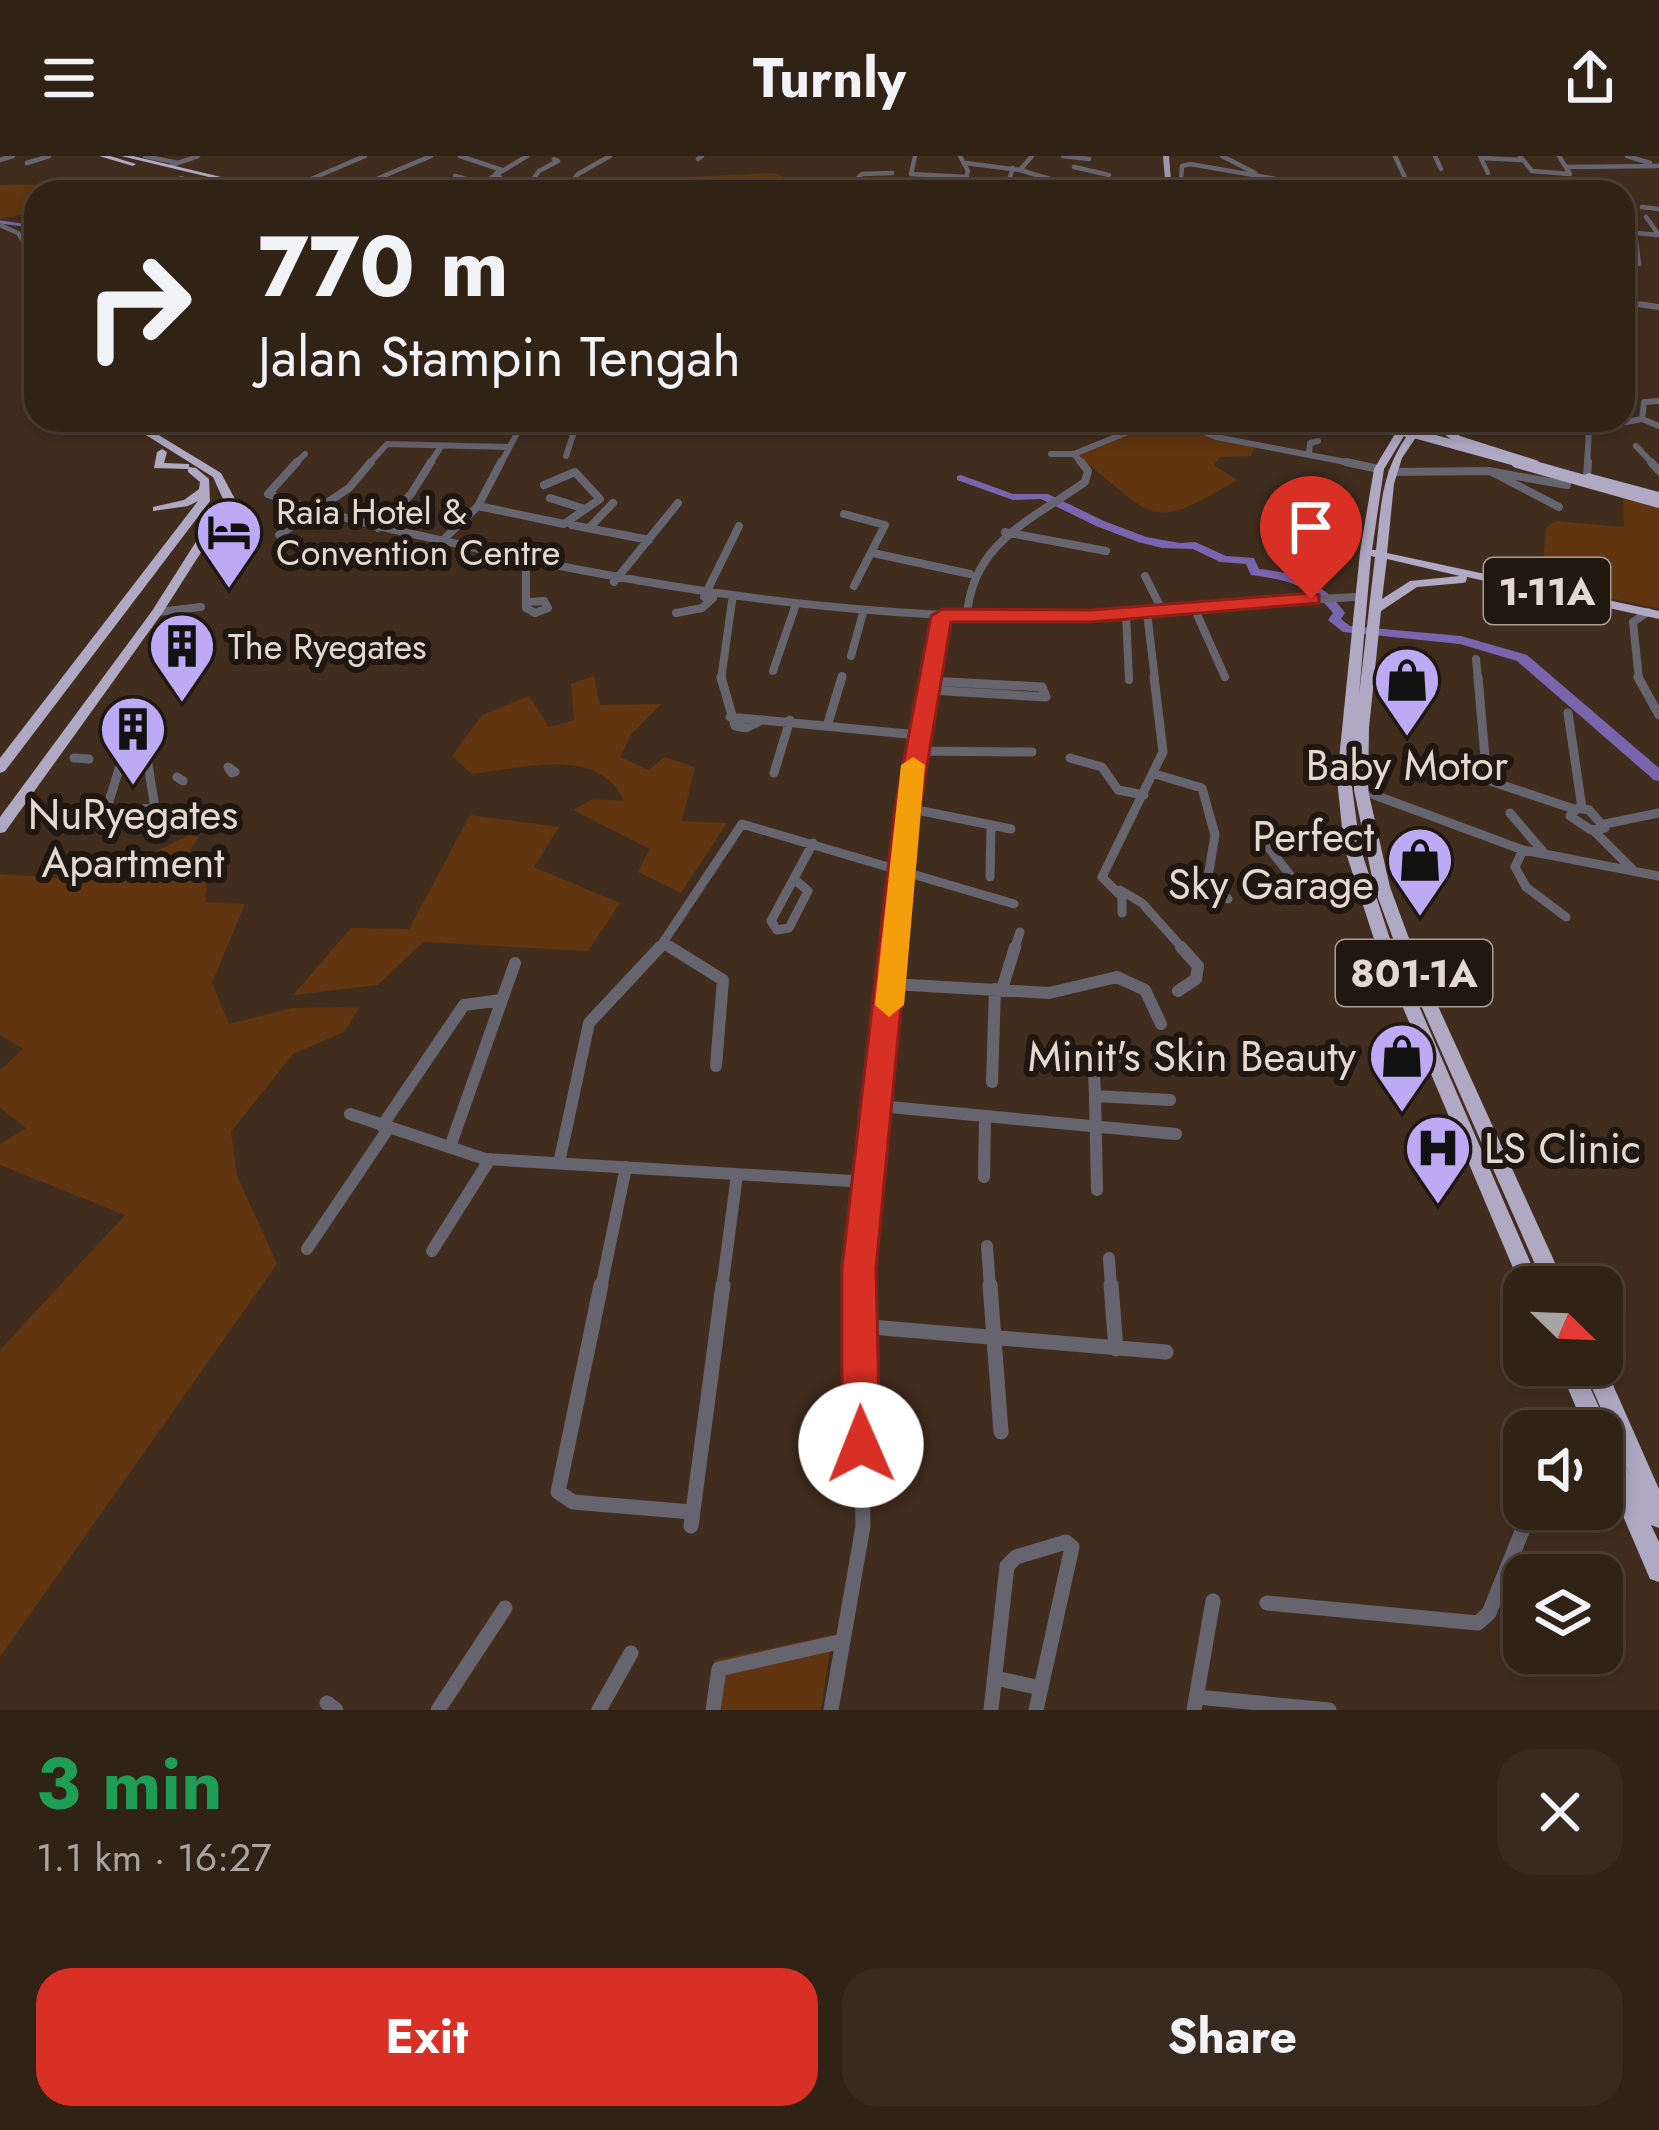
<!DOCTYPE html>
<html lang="en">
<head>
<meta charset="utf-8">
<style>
  :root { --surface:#312216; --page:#392a1f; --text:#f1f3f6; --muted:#a8a4a1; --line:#4c3f35; --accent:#d93025 }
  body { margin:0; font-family:Jost,sans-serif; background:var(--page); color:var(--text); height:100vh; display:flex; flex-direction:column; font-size:45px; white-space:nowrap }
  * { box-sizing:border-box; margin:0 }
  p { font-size:39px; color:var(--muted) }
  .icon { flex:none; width:66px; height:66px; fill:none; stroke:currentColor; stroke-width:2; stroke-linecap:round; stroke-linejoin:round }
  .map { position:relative; height:1554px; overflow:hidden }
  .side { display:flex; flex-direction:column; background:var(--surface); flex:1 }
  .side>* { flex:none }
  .guide { position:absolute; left:24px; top:24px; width:1611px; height:252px; border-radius:36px; box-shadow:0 6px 18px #0003,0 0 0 3px var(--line); background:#312216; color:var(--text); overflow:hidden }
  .needle { width:78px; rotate:113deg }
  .buttons { position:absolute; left:1503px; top:1110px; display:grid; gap:24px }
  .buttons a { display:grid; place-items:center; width:120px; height:120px; border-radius:24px; background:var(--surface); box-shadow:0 6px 18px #0003,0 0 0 3px var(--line); font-size:60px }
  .pin { position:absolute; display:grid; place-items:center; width:102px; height:102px; color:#fff; margin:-123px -51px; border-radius:50% 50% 50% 0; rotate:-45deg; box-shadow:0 0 12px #0007 }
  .pin .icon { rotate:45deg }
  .me { position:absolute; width:132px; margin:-66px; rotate:359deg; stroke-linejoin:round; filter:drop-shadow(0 0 9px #0008) }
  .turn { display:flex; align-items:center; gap:42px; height:252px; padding:0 36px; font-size:54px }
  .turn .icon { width:156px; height:156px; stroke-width:2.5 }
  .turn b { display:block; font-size:84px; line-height:102px }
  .round { display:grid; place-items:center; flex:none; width:126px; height:126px; border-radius:36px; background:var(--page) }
  .head { display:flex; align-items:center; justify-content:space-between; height:204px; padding:0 36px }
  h1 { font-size:72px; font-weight:700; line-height:90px; color:#1e9e55 }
  .button { display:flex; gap:24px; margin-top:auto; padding:24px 36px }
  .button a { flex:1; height:138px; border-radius:36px; background:var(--accent); color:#fff; font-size:48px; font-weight:700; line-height:138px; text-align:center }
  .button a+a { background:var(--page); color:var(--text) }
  header { display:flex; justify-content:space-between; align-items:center; height:156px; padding:0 36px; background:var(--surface); font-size:54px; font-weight:700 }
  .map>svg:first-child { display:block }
</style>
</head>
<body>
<header><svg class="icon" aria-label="menu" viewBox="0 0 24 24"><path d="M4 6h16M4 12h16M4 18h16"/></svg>Turnly<svg class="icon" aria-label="share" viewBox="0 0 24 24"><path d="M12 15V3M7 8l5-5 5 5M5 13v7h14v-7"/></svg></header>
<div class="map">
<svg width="1659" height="1554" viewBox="0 0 1659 1554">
  <rect width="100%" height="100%" fill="#412d1e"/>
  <path fill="#60350f" d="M775,17l24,13 -11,6h-121l23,-15z
    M61,28l9,8h-34v20l-36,7v-34z
    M1167,264l39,16 49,10 -4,10 -31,1 -6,8 23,15c-89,54 -81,37 -158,-23l4,-6z
    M1623,340l36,10v102l-118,-23 5,-57 9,-7 69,6z
    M594,520l6,29 61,-1 -30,31 -11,22 29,13 15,-13 31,10 -13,54 45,2 -46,70 -43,-21 12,-23 -77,-39 20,-11 31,2c-26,-57 -102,-32 -152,-27l-20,-18 30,-41 47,-19 20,31 25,-7 -3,-36z
    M470,659l89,12 -25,40 86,36 -32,48 -165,-9 -45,43 -85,10 58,-67 58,1z
    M189,679l10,2 -19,30 27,13 -2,22 40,2 -33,79 17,41 63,-16 68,-1 -16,25 -51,22 -62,78 6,43 40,89 -277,393v-307l125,-135 -125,-50v-21l26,-16 -26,-20v-38l23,-21 -23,-14v-161l57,4 18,-19 59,3z
    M832,1479l-11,75h-115l9,-50z"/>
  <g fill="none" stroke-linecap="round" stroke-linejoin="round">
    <path stroke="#7965ae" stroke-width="3" d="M0,66l23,3 13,15"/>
    <path fill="#7965ae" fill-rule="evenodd" d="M961,319l52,19h35l56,27 42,16 34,6 15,-1 31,14 28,2 5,11c36,3 66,14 86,44l-4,6 9,7 111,10 66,19 132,113v13l-5,-1 -137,-119 -57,-17 -117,-12 -15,-12 5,-7c-21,-28 -50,-34 -82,-38l-5,-11 -26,-2 -27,-13 -31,-1 -24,-6 -42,-16 -55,-27 -28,1 -56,-20v-4z"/>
    <path stroke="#66646f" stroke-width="4.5" d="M145,0l33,7
      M460,0l42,14
      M915,0l-4,18 56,3
      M960,0l8,15 -6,21
      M1063,0l26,3
      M1222,0l33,17
      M1395,0l11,24 -9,12
      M1435,0l6,13
      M1480,0l8,17
      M1520,0l12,15 38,3 -11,-18
      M1627,0l23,7
      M1481,2l41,2
      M698,3l4,-3
      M0,4l13,-4
      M27,7l22,-7
      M965,7l55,7 73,22
      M172,9l26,-9
      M1074,11l35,8
      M1566,11l93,-1
      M1020,14l12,-14
      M455,20l18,5 -18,11
      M234,27l62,-2
      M852,28l10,-10 30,-1
      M473,35l18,-4 9,-9 -4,-5
      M138,36l44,-14
      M281,36l84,-36
      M346,36l85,-36
      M468,36l59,-36
      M524,36l15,-21 19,-10 -4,-2
      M563,36l15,-18 32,-18
      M1005,36l8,-24
      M1180,36l2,-26 8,-2 161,28
      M1642,51l17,2
      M1646,61l13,18
      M0,69l18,8 18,29
      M1623,76l36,3
      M1635,77l4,31"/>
    <path stroke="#66646f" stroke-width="6" d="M1623,146l36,5
      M1642,263l17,7
      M544,264l31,9 -9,27
      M1175,264l41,17 145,28
      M667,273l16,-9
      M1636,290l18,19
      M1309,297l1,-10 8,-2
      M1051,298h23
      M294,309l11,-11
      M368,309l19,-21 121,3
      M429,309l11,-17
      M500,309l24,-45
      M1083,309l-9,-11 83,-34
      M1587,309l2,-36 53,-10 2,-17 15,-1"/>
    <path stroke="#66646f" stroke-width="8" d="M297,306l-29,32c69,25 141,39 212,55 191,43 383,70 579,68 101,-1 201,-17 301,-20
      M1346,306l33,7
      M1651,306l8,9
      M1392,316l98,-1 69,36
      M1494,316l73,13
      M1587,320l1,-14
      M550,342l35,11
      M478,350l86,18 36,-25 -25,-27 -31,13
      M844,358l41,11 -31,61
      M572,369l77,15
      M378,372l33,-34 20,-32
      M589,372l24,-25
      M1005,376l101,19
      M279,379l70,-47 22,-26
      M442,385l36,-35 23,-44
      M873,397l97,21
      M526,405v47l9,5 13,-5 -4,-7 -16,1
      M1145,420l18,36
      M614,426l64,-79
      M704,441l35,-71
      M1195,454l30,67
      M157,456l44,-5
      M676,457l26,-5 11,-10
      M1147,457l8,67
      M1126,458l3,66
      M967,460c5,-73 64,-96 118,-134l3,-11 -7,-9
      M851,500l12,-43
      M1476,503l2,21
      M773,515l22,-64
      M721,524l11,-79
      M841,524l1,-4
      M930,524l12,-64
      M1639,524l-6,-58 15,-10"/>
    <path stroke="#66646f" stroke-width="9" d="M721,521l14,49 11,2 16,-8
      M1478,521l9,103 87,29
      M1638,521l21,38
      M928,534l118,7 -4,-10 -112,-6
      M1568,557l14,95
      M730,561l188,18
      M828,567l14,-46
      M915,595l117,1
      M74,602l15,1
      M147,602l8,50 -49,3 13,-42z
      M1070,602l32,9 16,23 26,5
      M232,617l-4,-6 7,5
      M774,617l16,-53
      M1155,618l47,14 13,47 -7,42 20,22
      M177,621l6,4
      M1361,634l162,60 136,26
      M907,652l104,21
      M1578,652l11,2 16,18 -14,2 -21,-14z
      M1510,657l34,40
      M1605,668l54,-11
      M1594,675l38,38
      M1258,678l42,54 68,12
      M1523,694l-8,17 11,20 40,30
      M990,721l1,-51
      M794,723l14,12 -19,37 -12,2 -6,-9 42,-78
      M1120,734l22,13 42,47
      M1122,757v-16l-20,-20 61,-125 -9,-75
      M664,787l11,7
      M658,794l84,-126 272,80
      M892,794l15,-142 24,-131
      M1014,794l6,-18"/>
    <path stroke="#66646f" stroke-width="12" d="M670,791l53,33 -7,86
      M892,828l157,9 68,-16 28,13 16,34
      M1002,833l13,-42
      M1178,835l18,-12 2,-13 -17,-19
      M1094,916l1,24
      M992,926l3,-93
      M879,950l297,28
      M350,958l135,45 383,23
      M382,970l82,-121 37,-5
      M450,991l65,-184
      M559,1007l30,-140 71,-76
      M984,1021l1,-60
      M1097,1034l-2,-94 75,4
      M987,1090l3,42
      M307,1093l81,-120
      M432,1095l58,-92
      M1109,1102l2,30
      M601,1132l25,-121
      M722,1132l15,-113
      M859,1132l34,-341"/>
    <path stroke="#66646f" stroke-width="15" d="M601,1129l-43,207 15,10 119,10
      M990,1129l11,147
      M1111,1129l5,64
      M859,1170l307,26
      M691,1370l32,-241
      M1267,1447l211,20 11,-10 42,-104
      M995,1522l46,10
      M1197,1541l132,13
      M327,1547l9,7
      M438,1554l67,-102
      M599,1554l32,-57
      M713,1554l6,-41 124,-28
      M831,1554l32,-184 -4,-241
      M991,1554l16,-144 9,-9 50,-15 6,5 -36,163
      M1194,1554l19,-109"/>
    <path stroke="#9a96ac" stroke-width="6" d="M1166,0l3,36"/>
    <path fill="#afa9c4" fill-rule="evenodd" d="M99,0h11l26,8 -3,2z
      M121,0h12l152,36h-13z
      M122,264h12l87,53 14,26 -72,113 -158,220 -5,1v-16l152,-206 71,-112 -10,-22z
      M1352,264h16l30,9 8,-8 5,3 -4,7 3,1 4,-7 9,2 -21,31 -8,26 -7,69 272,58v8l-192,-42 -1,5 -4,1 -45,4 -36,24 -12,117 -1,62 22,97 27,73 149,327h-21l-144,-327 -27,-73 -20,-97 1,-49 -4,38 9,68 30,92 151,348h-17v7l-150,-355 -30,-92 -7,-68 23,-227 14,-83 21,-35zM1404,280l2,1c-25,37 -25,70 -30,113h-4l12,-81zM1371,400l4,1 -16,138zM1387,403l73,17 -50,5 -28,18z
      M1425,264h12l23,16 79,25 -5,3 -82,-24z
      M162,293l5,3 -3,11 25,1v3l7,1 13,11 1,22 -205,270 -5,2v-15l198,-257 -10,5 -35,5v-4l31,-7 15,-11 1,-7 -12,-10v-3l-34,-1 3,-16z
      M1588,317l71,19v6l-75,-20 -1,-2z
      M1602,1204l57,129v39l-8,-3 8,17v40l-9,-3 -48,-112v-36h-16l-28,-66h22l51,113 -49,-113h20z"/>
    <path stroke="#afa9c4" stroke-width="9" d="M1401,274l127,35"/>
    <path stroke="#afa9c4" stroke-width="12" d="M1517,306l142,40"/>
  </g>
  <path fill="#d93025" stroke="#8d1f18" stroke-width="3" d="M1311,437l8,2v8l-228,19h-140l-31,186 -44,460 4,177 -5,14 -14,5 -13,-5 -6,-14v-177l53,-460 36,-192 11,-7 149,1z"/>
  <path fill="#f59e0b" d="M913,601l12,8 -21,240 -15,12 -14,-12 26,-240z"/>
  <defs>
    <g id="hotel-pin" transform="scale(3.45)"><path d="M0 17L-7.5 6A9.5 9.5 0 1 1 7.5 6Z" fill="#bcaaf5" stroke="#201711"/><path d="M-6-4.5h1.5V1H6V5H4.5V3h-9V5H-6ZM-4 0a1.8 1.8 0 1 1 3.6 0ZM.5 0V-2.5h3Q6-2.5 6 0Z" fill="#111"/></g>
    <g id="building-pin" transform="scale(3.45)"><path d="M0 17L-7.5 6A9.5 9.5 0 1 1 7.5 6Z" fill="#bcaaf5" stroke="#201711"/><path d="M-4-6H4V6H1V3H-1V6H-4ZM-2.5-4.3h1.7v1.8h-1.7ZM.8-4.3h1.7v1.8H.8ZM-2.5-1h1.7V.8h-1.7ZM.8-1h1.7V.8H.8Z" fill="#111"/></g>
    <g id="shop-pin" transform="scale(3.45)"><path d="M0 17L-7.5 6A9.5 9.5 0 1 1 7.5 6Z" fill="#bcaaf5" stroke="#201711"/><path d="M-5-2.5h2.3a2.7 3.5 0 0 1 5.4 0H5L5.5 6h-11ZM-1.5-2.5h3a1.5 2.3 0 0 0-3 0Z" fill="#111"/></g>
    <g id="hospital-pin" transform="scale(3.45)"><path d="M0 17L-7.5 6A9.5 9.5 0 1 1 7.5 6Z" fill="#bcaaf5" stroke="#201711"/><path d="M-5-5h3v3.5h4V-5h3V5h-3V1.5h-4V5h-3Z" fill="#111"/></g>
  </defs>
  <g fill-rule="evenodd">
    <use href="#hotel-pin" x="229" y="376"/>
    <use href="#building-pin" x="182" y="490"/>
    <use href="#shop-pin" x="1407" y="524"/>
    <use href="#building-pin" x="133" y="573"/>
    <use href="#shop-pin" x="1420" y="704"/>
    <use href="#shop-pin" x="1402" y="900"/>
    <use href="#hospital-pin" x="1438" y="992"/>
  </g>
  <g text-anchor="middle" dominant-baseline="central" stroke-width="12" stroke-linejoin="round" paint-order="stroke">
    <g font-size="36" fill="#e5d8cf" stroke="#201711" text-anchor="start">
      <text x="276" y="355">Raia Hotel &amp;<tspan x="276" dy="41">Convention Centre</tspan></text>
      <text x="228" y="490">The Ryegates</text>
    </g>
    <g fill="#201711" stroke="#aa9e96" stroke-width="3">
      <rect x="1484" y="402" width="126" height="66" rx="9"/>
      <rect x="1336" y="784" width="156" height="66" rx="9"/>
    </g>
    <g font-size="39" font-weight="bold" fill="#e5d8cf">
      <text x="1547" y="435">1-11A</text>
      <text x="1414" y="817">801-1A</text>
    </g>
    <g font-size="42" fill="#e5d8cf" stroke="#201711">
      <text x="1407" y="609">Baby Motor</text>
      <text x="133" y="658">NuRyegates<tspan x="133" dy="48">Apartment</tspan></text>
      <text x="1374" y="680" text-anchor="end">Perfect<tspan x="1374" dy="48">Sky Garage</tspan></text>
      <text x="1356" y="900" text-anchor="end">Minit's Skin Beauty</text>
      <text x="1484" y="992" text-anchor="start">LS Clinic</text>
    </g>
  </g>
</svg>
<div class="buttons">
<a><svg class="needle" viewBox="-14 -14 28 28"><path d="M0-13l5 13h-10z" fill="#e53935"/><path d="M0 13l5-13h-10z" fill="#a8a4a1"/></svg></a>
<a><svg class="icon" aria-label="sound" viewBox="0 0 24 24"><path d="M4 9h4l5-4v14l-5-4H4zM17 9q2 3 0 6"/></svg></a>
<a><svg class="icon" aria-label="layers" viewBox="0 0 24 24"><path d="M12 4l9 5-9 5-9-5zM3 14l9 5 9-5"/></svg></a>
</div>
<div class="pin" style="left:1311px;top:443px;background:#d93025"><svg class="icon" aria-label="arrive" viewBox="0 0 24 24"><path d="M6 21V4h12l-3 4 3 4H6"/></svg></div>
<svg class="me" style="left:861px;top:1289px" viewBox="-20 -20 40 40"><circle r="19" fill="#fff"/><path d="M0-13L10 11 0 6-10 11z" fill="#d93025"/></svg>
<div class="guide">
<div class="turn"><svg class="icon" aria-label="right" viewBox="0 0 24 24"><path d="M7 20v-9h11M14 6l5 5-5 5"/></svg><div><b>770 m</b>Jalan Stampin Tengah</div></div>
</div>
</div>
<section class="side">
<div class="head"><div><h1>3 min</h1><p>1.1 km · 16:27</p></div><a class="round"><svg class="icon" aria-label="close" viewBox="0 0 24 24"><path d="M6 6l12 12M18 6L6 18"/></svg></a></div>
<div class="button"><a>Exit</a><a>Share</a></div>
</section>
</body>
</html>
